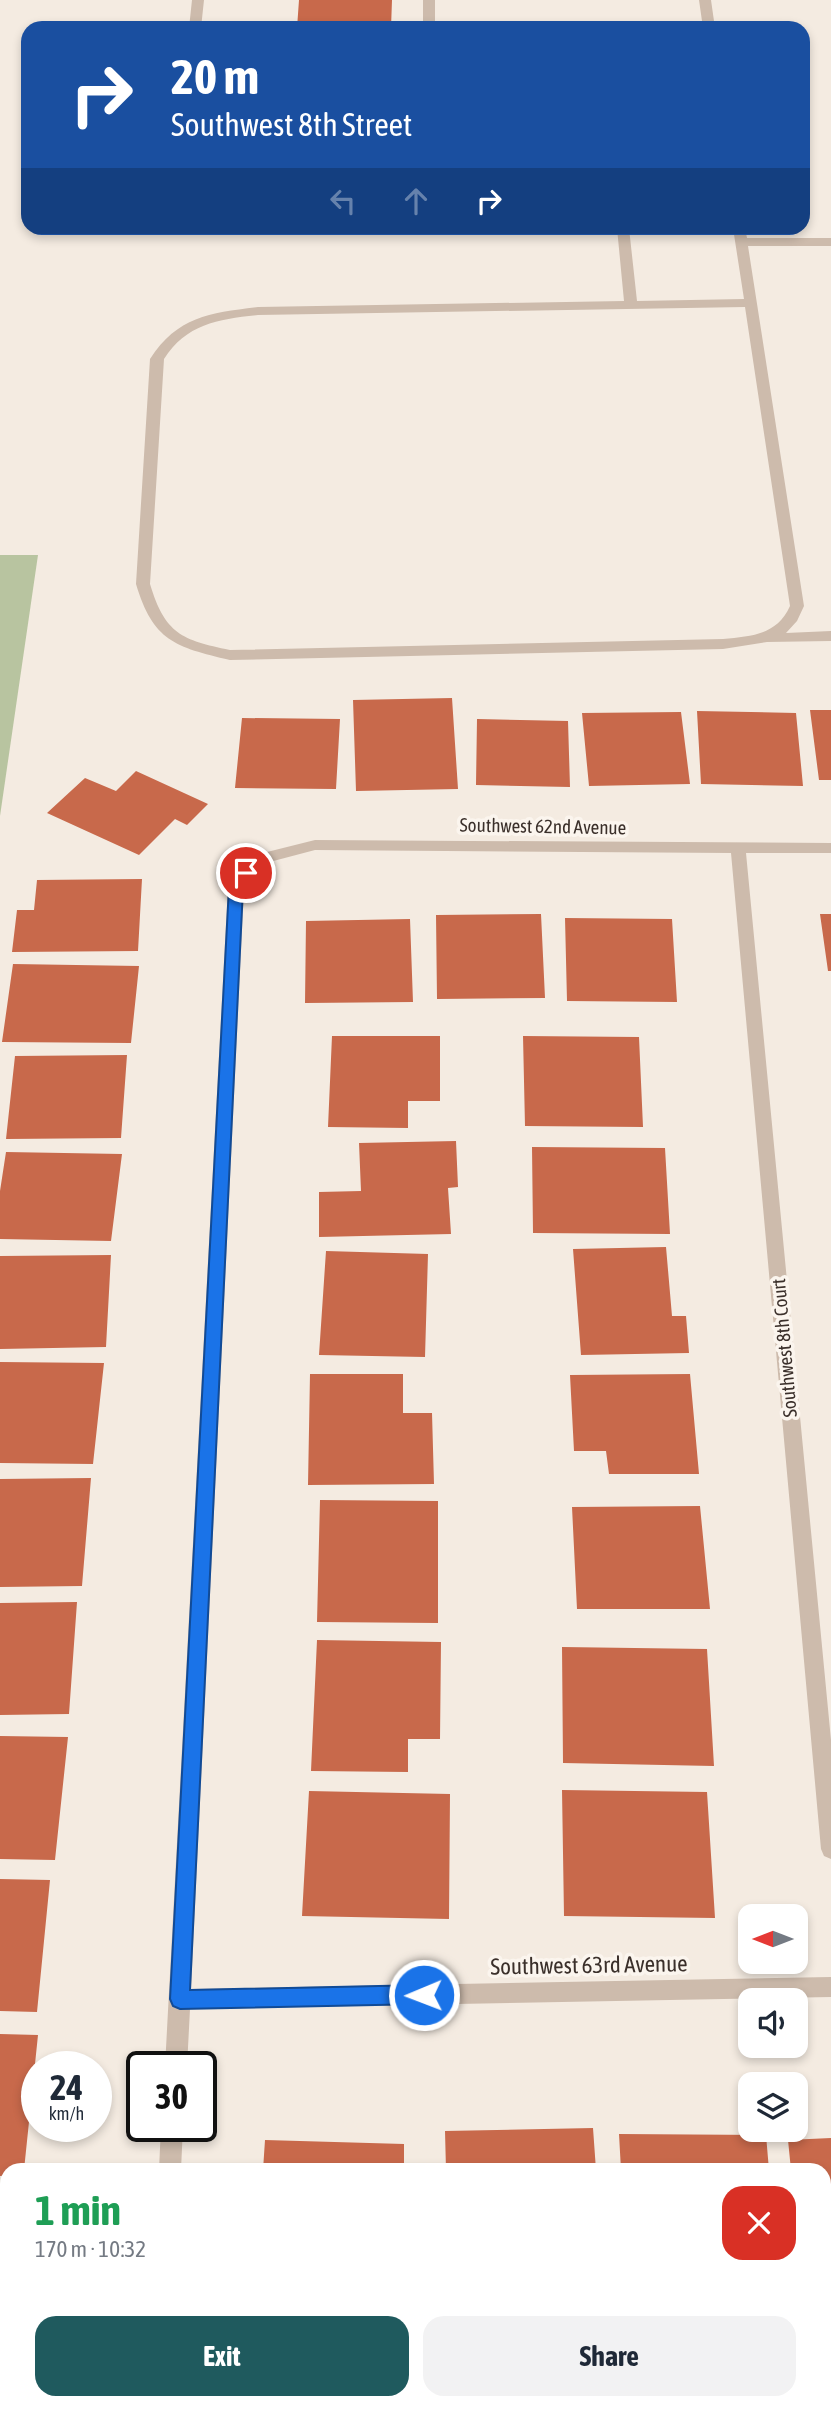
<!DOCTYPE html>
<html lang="en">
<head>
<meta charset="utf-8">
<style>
  :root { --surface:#fff; --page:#f2f2f3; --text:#1f2937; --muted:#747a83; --accent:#1f5a5e }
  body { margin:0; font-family:"Asap Condensed",sans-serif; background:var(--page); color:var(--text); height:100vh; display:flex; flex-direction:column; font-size:26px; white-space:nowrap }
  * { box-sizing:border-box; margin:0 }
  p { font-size:23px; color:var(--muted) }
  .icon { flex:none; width:38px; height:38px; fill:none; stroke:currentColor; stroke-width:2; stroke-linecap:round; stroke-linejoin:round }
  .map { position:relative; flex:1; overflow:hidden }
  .sheet { position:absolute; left:0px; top:2163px; width:831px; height:247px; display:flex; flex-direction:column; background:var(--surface); border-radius:21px 21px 0 0; box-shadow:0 4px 10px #0003 }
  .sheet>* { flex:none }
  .guide { position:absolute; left:21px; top:21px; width:789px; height:214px; border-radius:21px; box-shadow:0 4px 10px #0003; background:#1a4fa0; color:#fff; overflow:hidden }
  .needle { width:46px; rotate:270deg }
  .fabs { position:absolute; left:738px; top:1904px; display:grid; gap:14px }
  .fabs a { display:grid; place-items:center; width:70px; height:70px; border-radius:14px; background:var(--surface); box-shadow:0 4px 10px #0003; font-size:35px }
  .speed { position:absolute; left:21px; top:2051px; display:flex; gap:14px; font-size:35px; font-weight:700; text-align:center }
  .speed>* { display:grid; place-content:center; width:91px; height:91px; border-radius:50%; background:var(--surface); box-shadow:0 4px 10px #0003; line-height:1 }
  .speed small { font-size:18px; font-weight:400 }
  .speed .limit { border:4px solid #111; border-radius:10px; background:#fff; color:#111 }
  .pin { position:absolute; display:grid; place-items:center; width:60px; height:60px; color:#fff; margin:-30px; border:4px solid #fff; border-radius:50%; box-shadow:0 2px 7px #0007 }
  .me { position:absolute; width:77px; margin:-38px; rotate:269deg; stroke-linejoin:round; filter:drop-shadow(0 0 5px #0008) }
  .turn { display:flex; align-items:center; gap:24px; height:147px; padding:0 35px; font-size:32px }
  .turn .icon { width:91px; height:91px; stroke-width:2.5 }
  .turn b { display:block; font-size:49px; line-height:60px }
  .lanes { display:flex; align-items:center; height:66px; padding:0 35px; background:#0003; justify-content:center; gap:35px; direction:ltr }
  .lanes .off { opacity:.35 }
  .round { display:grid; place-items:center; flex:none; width:74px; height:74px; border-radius:21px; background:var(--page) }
  .summary { display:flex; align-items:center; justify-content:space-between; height:119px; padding:0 35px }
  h1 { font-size:42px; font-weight:700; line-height:52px; color:#1e9e55 }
  .button { display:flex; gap:14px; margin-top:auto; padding:14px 35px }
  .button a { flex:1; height:80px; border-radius:21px; background:var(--accent); color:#fff; font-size:28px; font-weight:700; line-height:80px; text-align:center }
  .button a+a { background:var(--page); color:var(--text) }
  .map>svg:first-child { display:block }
</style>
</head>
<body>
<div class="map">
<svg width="831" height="2409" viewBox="0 0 831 2409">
  <rect width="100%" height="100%" fill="#f4ebe1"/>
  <path fill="#b8c4a0" d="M0,555h38l-38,261z"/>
  <path fill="#c8694b" d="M299,0h93l-1,28h-94z
    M452,698l6,91 -102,2 -3,-91z
    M810,710h21v70h-12z
    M697,711l99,2 7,73 -102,-2z
    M681,712l9,72 -101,2 -7,-73z
    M242,718l98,1 -4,70 -101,-1z
    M477,719l91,2 2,66 -94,-2z
    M136,771l72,33 -21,21 -12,-6 -36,36 -92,-42 38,-35 31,13z
    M142,879l-4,72 -126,1 5,-42h17l3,-30z
    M541,914l4,84 -108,1 -1,-84z
    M820,914h11v57h-3z
    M565,918l107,1 5,83 -110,-1z
    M410,919l3,83 -108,1 1,-82z
    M13,964l126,2 -8,77 -129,-1z
    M332,1036h108v65h-32v27l-80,-1z
    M523,1036l116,1 4,90 -118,-1z
    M127,1055l-6,83 -115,1 9,-83z
    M456,1141l2,46 -10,1 3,46 -132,3v-45l42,-1 -2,-48z
    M532,1147l133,1 5,86 -137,-1z
    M6,1152l116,2 -11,87 -111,-2v-48z
    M666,1247l6,69h14l3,37 -108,2 -8,-106z
    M326,1251l102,3 -3,103 -106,-2z
    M111,1255l-5,92 -106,2v-93z
    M0,1362l104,1 -11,101 -93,-1z
    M310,1374h93v39h29l2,71 -126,1z
    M690,1374l9,100h-90l-3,-23h-32l-4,-76z
    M91,1478l-9,108 -82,1v-108z
    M320,1500l118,1v122l-121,-1z
    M700,1506l10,103h-133l-5,-102z
    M77,1602l-8,112 -69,1v-112z
    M317,1640l124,2 -1,97h-32v33l-97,-1z
    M562,1647l145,2 7,117 -151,-3z
    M0,1736l68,1 -13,123 -55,-1z
    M562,1790l145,2 8,126 -151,-2z
    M309,1791l141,3 -1,125 -147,-3z
    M0,1879l50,1 -13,132 -37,-1z
    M0,2034l38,1 -14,135h-17v6h-7z
    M593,2128l3,42h-150l-1,-39z
    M619,2134l147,1 3,35h-148z
    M831,2138v173h-7v-141h-33l-3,-30z
    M265,2140l139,4v26h-141z
    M0,2200h7v155h-7z
    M0,2379l7,1 1,29h-8z"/>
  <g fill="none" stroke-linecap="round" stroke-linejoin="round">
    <path fill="#cdbbac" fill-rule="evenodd" d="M192,0h12l-3,28h-12z
      M423,0h12v25l274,-2 6,3 -292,2z
      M617,228h12l8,73 107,-2 -11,-71h12l2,10h84v8h-83l56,360 -7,15 -11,12 45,-2v10l-64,1 -44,7 -493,11c-55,-13 -77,-19 -94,-76l14,-225c28,-43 60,-46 108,-52l366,-6zM745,307l45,299c-13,29 -38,30 -67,33l-493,11c-48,-10 -65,-16 -80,-66l14,-225c22,-35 55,-40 94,-44z"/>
    <path fill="#cdbbac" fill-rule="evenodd" d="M699,0h12l4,28h-12z
      M315,840l516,3v10h-85l85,887v119l-7,-3 -3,-7 -90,-996 -416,-3 -53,14 -18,24 -53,1101 640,-12v20l-641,12 -3,58h-22l63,-1180 23,-31z
      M161,2126h22l-2,44h-22z
      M144,2403h24v6h-24z"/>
  </g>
  <path fill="#1a73e8" stroke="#114b97" stroke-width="2" d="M246,868l8,5 -11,15 -53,1102 234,-5 7,3 3,7 -3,6 -7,3 -244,5 -7,-3 -3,-7 59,-1112 12,-17z"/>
  <g text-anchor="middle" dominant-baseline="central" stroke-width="7" stroke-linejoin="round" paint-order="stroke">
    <g font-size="19" fill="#3b302b" stroke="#fbf5ee">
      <text transform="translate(543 826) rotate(1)">Southwest 62nd Avenue</text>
      <text transform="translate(784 1348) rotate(-95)">Southwest 8th Court</text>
    </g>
    <g font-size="23" fill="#3b302b" stroke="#fbf5ee">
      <text transform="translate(589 1965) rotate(-1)">Southwest 63rd Avenue</text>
    </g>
  </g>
</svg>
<div class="fabs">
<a><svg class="needle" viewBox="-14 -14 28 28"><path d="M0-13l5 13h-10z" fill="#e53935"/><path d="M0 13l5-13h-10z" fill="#747a83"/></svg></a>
<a><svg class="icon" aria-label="sound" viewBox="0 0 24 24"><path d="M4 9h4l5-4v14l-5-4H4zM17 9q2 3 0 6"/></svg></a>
<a><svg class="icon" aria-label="layers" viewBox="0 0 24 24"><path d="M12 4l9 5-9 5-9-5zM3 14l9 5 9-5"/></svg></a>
</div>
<div class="speed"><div>24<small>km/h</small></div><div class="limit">30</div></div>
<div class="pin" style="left:246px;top:873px;background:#d93025"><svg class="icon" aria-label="arrive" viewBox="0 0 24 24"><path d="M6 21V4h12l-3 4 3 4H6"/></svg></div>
<svg class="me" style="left:424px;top:1995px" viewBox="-20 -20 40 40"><circle r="17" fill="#1a73e8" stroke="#fff" stroke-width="3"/><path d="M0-11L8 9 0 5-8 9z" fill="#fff"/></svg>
<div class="guide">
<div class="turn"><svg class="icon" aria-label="right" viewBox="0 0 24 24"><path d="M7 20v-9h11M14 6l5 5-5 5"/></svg><div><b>20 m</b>Southwest 8th Street</div></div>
<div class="lanes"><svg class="icon off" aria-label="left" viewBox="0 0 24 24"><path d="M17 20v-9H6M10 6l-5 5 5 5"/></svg><svg class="icon off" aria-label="ahead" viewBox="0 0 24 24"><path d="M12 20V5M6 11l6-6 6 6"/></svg><svg class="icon" aria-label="right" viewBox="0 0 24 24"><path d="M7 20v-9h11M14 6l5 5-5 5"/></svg></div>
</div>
<section class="sheet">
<div class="summary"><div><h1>1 min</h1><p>170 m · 10:32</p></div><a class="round" style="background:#d93025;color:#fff"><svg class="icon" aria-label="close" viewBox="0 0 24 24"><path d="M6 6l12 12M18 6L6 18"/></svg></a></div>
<div class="button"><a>Exit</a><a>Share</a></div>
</section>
</div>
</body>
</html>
